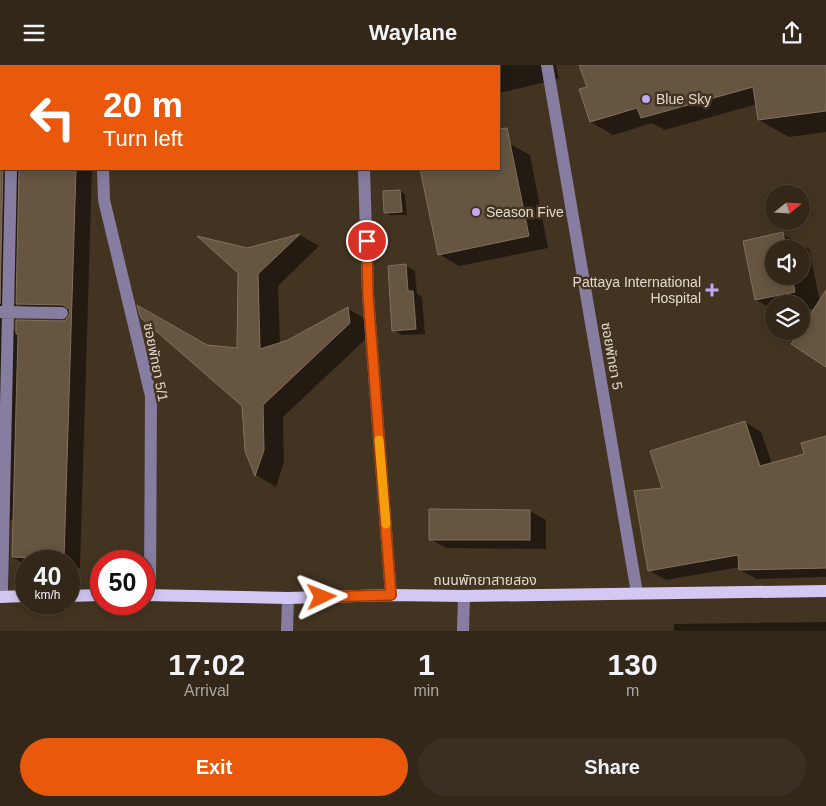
<!DOCTYPE html>
<html lang="en">
<head>
<meta charset="utf-8">
<style>
  :root { --surface:#322719; --page:#3a2f22; --text:#f1f3f6; --muted:#a8a5a2; --line:#4d4438; --accent:#ea580c }
  body { margin:0; font-family:Arial,"Noto Sans Thai",sans-serif; background:var(--page); color:var(--text); height:100vh; display:flex; flex-direction:column; font-size:19px; white-space:nowrap }
  * { box-sizing:border-box; margin:0 }
  p { font-size:16px; color:var(--muted) }
  .icon { flex:none; width:28px; height:28px; fill:none; stroke:currentColor; stroke-width:2; stroke-linecap:round; stroke-linejoin:round }
  .map { position:relative; height:566px; overflow:hidden }
  .side { display:flex; flex-direction:column; background:var(--surface); flex:1 }
  .side>* { flex:none }
  .banner { position:absolute; left:0px; top:0px; width:500px; height:105px; box-shadow:0 2px 12px #0003,0 0 0 1px var(--line); background:#ea580c; color:#fff; overflow:hidden }
  .needle { width:32px; rotate:72deg }
  .tools { position:absolute; left:765px; top:120px; display:grid; gap:10px }
  .tools a { display:grid; place-items:center; width:45px; height:45px; border-radius:50%; background:var(--surface); box-shadow:0 2px 12px #0003,0 0 0 1px var(--line); font-size:25px }
  .speed { position:absolute; left:15px; top:485px; display:flex; gap:10px; font-size:25px; font-weight:700; text-align:center }
  .speed>* { display:grid; place-content:center; width:65px; height:65px; border-radius:50%; background:var(--surface); box-shadow:0 2px 12px #0003,0 0 0 1px var(--line); line-height:1 }
  .speed small { font-size:12px; font-weight:400 }
  .speed .limit { border:8px solid #d22; background:#fff; color:#111 }
  .pin { position:absolute; display:grid; place-items:center; width:42px; height:42px; color:#fff; margin:-21px; border:2px solid #fff; border-radius:50%; box-shadow:0 1px 5px #0007 }
  .me { position:absolute; width:55px; margin:-28px; rotate:88deg; stroke-linejoin:round; filter:drop-shadow(0 0 4px #0008) }
  .turn { display:flex; align-items:center; gap:18px; height:105px; padding:0 20px; font-size:22px }
  .turn .icon { width:65px; height:65px; stroke-width:2.5 }
  .turn b { display:block; font-size:35px; line-height:42px }
  .eta { display:flex; justify-content:space-evenly; align-items:center; height:85px; text-align:center }
  .eta b { font-size:30px; font-weight:800; line-height:35px }
  .action { display:flex; gap:10px; margin-top:auto; padding:10px 20px }
  .action a { flex:1; height:58px; border-radius:30px; background:var(--accent); color:#fff; font-size:20px; font-weight:800; line-height:58px; text-align:center }
  .action a+a { background:var(--page); color:var(--text) }
  header { display:flex; justify-content:space-between; align-items:center; height:65px; padding:0 20px; background:var(--surface); font-size:22px; font-weight:800 }
  .map>svg:first-child { display:block }
</style>
</head>
<body>
<header><svg class="icon" aria-label="menu" viewBox="0 0 24 24"><path d="M4 6h16M4 12h16M4 18h16"/></svg>Waylane<svg class="icon" aria-label="share" viewBox="0 0 24 24"><path d="M12 15V3M7 8l5-5 5 5M5 13v7h14v-7"/></svg></header>
<div class="map">
<svg width="826" height="566" viewBox="0 0 826 566">
  <rect width="100%" height="100%" fill="#433421"/>
  <path fill="#0007" fill-rule="evenodd" d="M0,0h93l-92,1v103h91l-12,399 -11,-1v-6h-43v4l-14,-8 1,-37h-3l-1,69h-9zM16,238l18,10h37l-1,5 -7,4 -46,10 -8,-5 7,-14z
    M414,0h142l3,14 -60,14v-27z
    M580,0h246v67l-37,5 -30,-17 -2,-16 -92,26 -13,-7 -39,12 -22,-13 -3,-34z
    M510,79l20,11 18,93 -89,18 -20,-12 -17,-85h77v-23z
    M400,126l5,3 2,21h-17l-5,-3z
    M782,169l27,15 11,53 6,-10v73l-10,-57 -15,3v-7h-27v6l-18,-10 -12,-58zM774,184h27v27h-27z
    M300,170l19,11 -41,40 2,58 68,-35 20,11 2,15 -87,82 1,45 -8,25 -20,-12 -9,-24 -3,-46 -102,-88 -2,-11 68,40 31,4 8,-101z
    M406,201l9,5 2,23 5,3 3,37 -23,1 -9,-5z
    M745,357l16,10 11,32 34,-10 20,-17v140l-69,2 -17,-9v-3l-74,13 -16,-9 13,-82z
    M530,446l16,9v29l-100,-1 -16,-9z
    M826,557v9h-152v-7z"/>
  <path fill="#655541" stroke="#82715c" d="M579,0h247v46l-68,9 -5,-33 -112,31 -4,-10 -47,14 -11,-33 8,-2z
    M507,63l22,108 -91,19 -18,-86h79v-40z
    M0,104h3l-3,135z
    M19,104h57l-12,390 -52,-2 6,-223h-2v-14l46,1 4,-1 4,-6 -1,-5 -6,-4 -47,-1z
    M400,125l2,22 -18,1 -1,-22z
    M783,167l3,17h-12v27h18l3,16 -40,8 -12,-59z
    M300,169l-42,40 2,75 28,-9 60,-33 2,16 -87,82 1,45 -9,26 -10,-25 -3,-45 -101,-88 -4,-13 70,40 30,3 1,-75 -41,-37 50,12z
    M406,199l2,27h5l3,38 -24,2 -4,-65z
    M826,225v77l-35,-23z
    M745,356l15,45 44,-12 -3,-11 25,-7v132l-87,2 -1,-15 -90,16 -14,-80 28,-3 -12,-37z
    M429,444l101,1v30h-101z"/>
  <g fill="none" stroke-linecap="round" stroke-linejoin="round">
    <path stroke="#867da1" stroke-width="12" d="M100,0v1
      M361,0v1
      M547,0l90,528
      M13,1v-1
      M0,70h1
      M103,104l1,31 47,196 -1,199
      M364,104l4,126 23,300
      M0,247l62,1
      M2,531l9,-427
      M287,566l1,-33
      M463,566l1,-35"/>
    <path stroke="#d3c7f4" stroke-width="12" d="M144,530l144,3 103,-3 73,1 362,-5
      M69,531l32,-1
      M0,532l26,-1"/>
  </g>
  <g fill="none" stroke-linecap="round" stroke-linejoin="round">
    <g stroke="#983908" stroke-width="12">
      <path id="route" d="M322,532l69,-2 -23,-300 -1,-54"/>
    </g>
    <use href="#route" stroke="#ea580c" stroke-width="9"/>
    <path stroke="#f59e0b" stroke-width="9" d="M379,375l7,84"/>
  </g>
  <g fill="#bea9f4" stroke="#433421" stroke-width="2">
    <circle cx="646" cy="34" r="5"/>
    <circle cx="476" cy="147" r="5"/>
    <path d="M709.5 217.5h5v5h5v5h-5v5h-5v-5h-5v-5h5z"/>
  </g>
  <g text-anchor="middle" dominant-baseline="central" stroke-width="5" stroke-linejoin="round" paint-order="stroke">
    <g font-size="14" fill="#e2d8cd" stroke="#433421" text-anchor="start">
      <text x="656" y="34">Blue Sky</text>
      <text x="486" y="147">Season Five</text>
      <text x="701" y="217" text-anchor="end">Pattaya International<tspan x="701" dy="16">Hospital</tspan></text>
    </g>
    <g font-size="14" fill="#e2d8cd" stroke="#433421">
      <text transform="translate(612 291) rotate(80)">ซอยพัทยา 5</text>
      <text transform="translate(156 297) rotate(79)">ซอยพัทยา 5/1</text>
      <text x="485" y="515">ถนนพัทยาสายสอง</text>
    </g>
  </g>
</svg>
<div class="tools">
<a><svg class="needle" viewBox="-14 -14 28 28"><path d="M0-13l5 13h-10z" fill="#e53935"/><path d="M0 13l5-13h-10z" fill="#a8a5a2"/></svg></a>
<a><svg class="icon" aria-label="sound" viewBox="0 0 24 24"><path d="M4 9h4l5-4v14l-5-4H4zM17 9q2 3 0 6"/></svg></a>
<a><svg class="icon" aria-label="layers" viewBox="0 0 24 24"><path d="M12 4l9 5-9 5-9-5zM3 14l9 5 9-5"/></svg></a>
</div>
<div class="speed"><div>40<small>km/h</small></div><div class="limit">50</div></div>
<div class="pin" style="left:367px;top:176px;background:#d93025"><svg class="icon" aria-label="arrive" viewBox="0 0 24 24"><path d="M6 21V4h12l-3 4 3 4H6"/></svg></div>
<svg class="me" style="left:322px;top:532px" viewBox="-20 -20 40 40"><path d="M0-17L14 15 0 8-14 15z" fill="#ea580c" stroke="#fff" stroke-width="4"/></svg>
<div class="banner">
<div class="turn"><svg class="icon" aria-label="left" viewBox="0 0 24 24"><path d="M17 20v-9H6M10 6l-5 5 5 5"/></svg><div><b>20 m</b>Turn left</div></div>
</div>
</div>
<section class="side">
<div class="eta">
<div><b>17:02</b><p>Arrival</p></div>
<div><b>1</b><p>min</p></div>
<div><b>130</b><p>m</p></div>
</div>
<div class="action"><a>Exit</a><a>Share</a></div>
</section>
</body>
</html>
